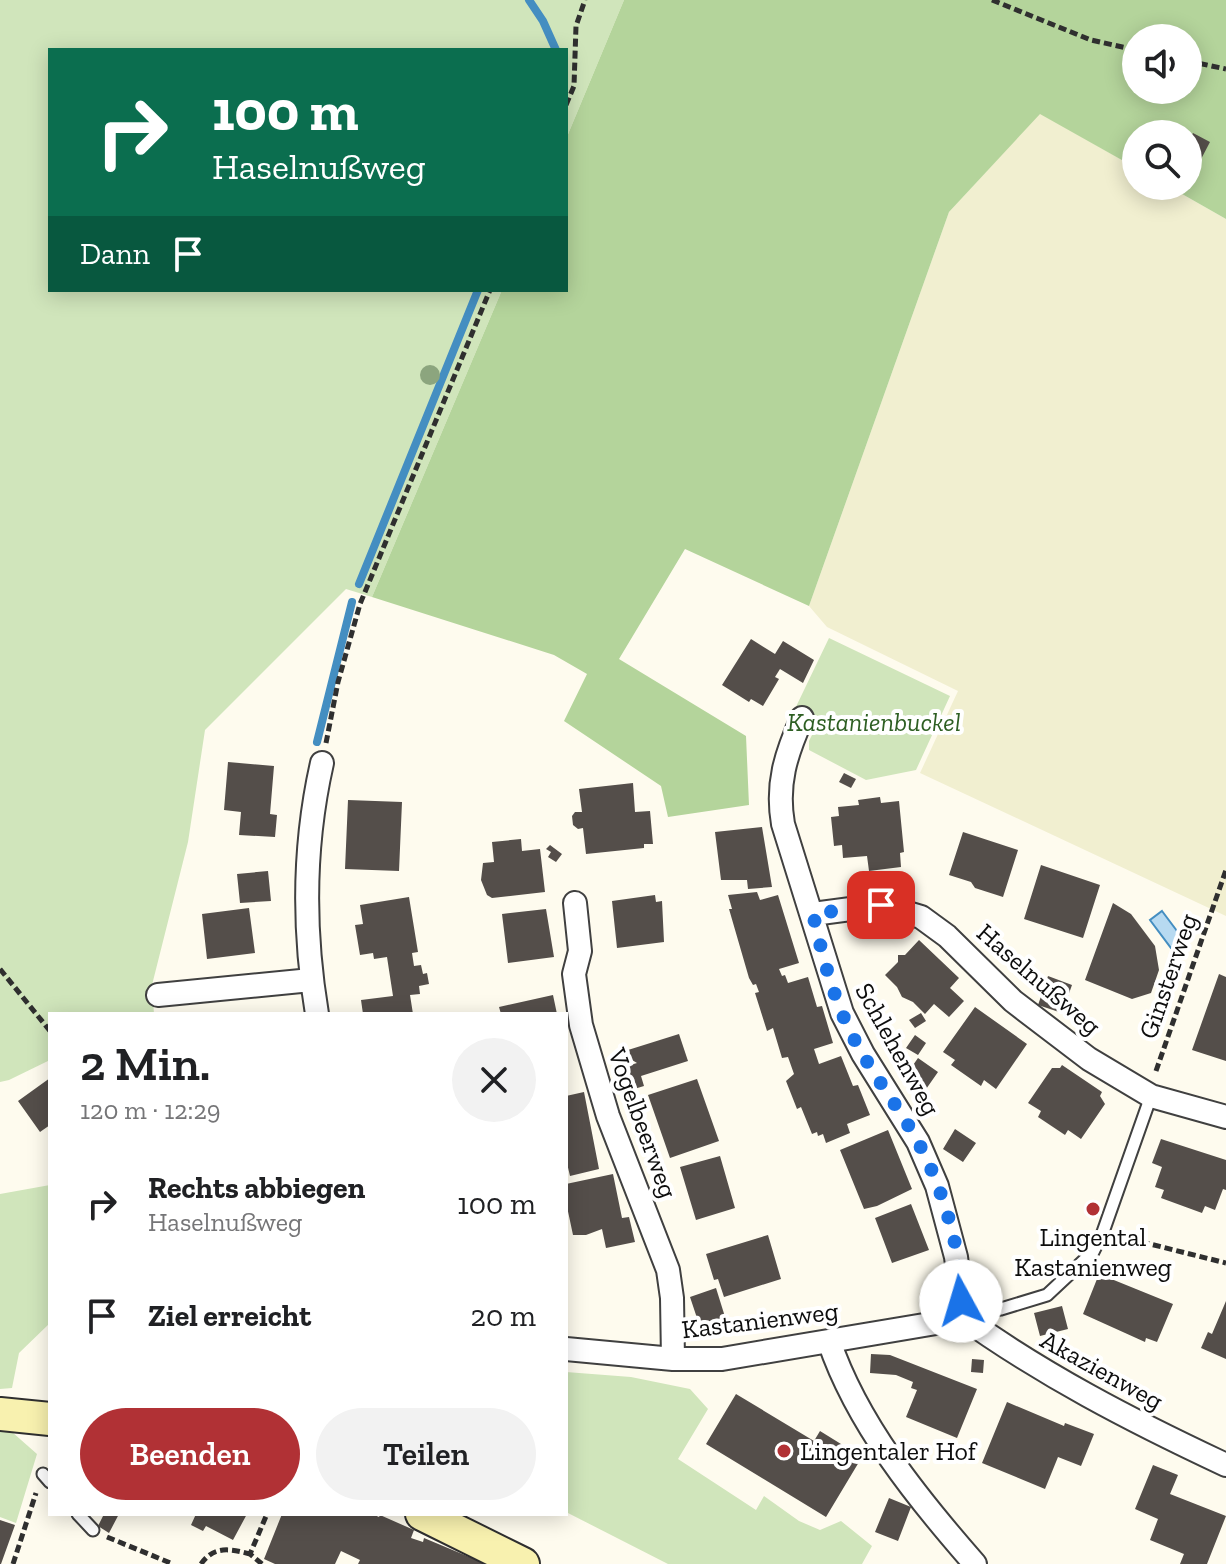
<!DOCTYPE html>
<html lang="de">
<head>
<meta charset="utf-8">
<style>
  :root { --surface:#fff; --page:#f2f2f2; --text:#202124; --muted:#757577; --accent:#b13135 }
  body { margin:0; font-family:"Zilla Slab",serif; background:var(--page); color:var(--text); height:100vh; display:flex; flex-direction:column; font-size:30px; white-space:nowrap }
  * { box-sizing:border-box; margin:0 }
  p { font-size:26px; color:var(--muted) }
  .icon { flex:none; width:44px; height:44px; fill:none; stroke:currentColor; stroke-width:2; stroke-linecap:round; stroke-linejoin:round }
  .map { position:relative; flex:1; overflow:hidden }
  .side { position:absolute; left:48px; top:1012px; width:520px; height:504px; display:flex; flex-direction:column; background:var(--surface); border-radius:0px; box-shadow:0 4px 20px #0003 }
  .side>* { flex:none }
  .hud { position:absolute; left:48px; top:48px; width:520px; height:244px; border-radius:0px; box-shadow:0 4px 20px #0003; background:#0b6e4f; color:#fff; overflow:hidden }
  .fabs { position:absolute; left:1122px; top:24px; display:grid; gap:16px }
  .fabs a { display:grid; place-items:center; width:80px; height:80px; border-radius:50%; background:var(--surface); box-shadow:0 4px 20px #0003; font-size:40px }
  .pin { position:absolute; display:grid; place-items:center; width:68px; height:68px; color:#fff; margin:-34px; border-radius:16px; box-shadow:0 4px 12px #0006 }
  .me { position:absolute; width:88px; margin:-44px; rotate:354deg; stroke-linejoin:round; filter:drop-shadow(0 0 6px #0008) }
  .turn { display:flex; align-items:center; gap:28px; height:168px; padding:0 32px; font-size:36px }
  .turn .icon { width:104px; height:104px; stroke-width:2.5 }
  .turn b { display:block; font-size:56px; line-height:68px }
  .then { display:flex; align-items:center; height:76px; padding:0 32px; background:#0003; gap:16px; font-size:30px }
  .round { display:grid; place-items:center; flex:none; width:84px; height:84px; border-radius:42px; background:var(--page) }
  .overview { display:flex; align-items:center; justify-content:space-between; height:136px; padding:0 32px }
  h1 { font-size:48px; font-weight:600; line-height:60px }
  .button { display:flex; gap:16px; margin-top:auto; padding:16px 32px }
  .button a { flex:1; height:92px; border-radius:48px; background:var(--accent); color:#fff; font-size:32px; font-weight:600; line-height:92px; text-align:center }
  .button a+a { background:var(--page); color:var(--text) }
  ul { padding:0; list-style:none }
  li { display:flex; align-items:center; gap:24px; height:112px; padding:0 32px }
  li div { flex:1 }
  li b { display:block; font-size:30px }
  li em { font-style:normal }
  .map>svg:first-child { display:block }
</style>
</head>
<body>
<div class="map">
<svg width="1226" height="1564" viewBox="0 0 1226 1564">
  <rect width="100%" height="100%" fill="#fefbee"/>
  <path fill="#f1efd0" d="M1040,113l96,55v18h32l58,33v697l-306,-143 38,-82 -131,-64 -18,-21 140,-394z"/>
  <path fill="#d0e5bb" d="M0,0h624l-58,139v-89h-516v240h452l-130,307 -26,-8 -141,141 -17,112 -36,143 2,29h-104v46l-41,20 -9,2z
    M829,638l121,58 -34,74 -50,10 -57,-30v-9l8,-16 -24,-12z
    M50,1185v138l-31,30 -7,35 -12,1v-195z
    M566,1372l65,5 59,12 18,20 -30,50 78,51 8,-14 35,25 21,9 21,-9 31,25 -10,18h-194l-102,-52z
    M0,1432h12l25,22 -21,69 -16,-6z"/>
  <path fill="#b4d49b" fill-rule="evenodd" d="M624,0h602v219l-58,-33h20v-52h-52v34l-96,-54 -91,98 -140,394 -124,-57 -66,110 127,77 3,69 -81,12 -7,-31 -97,-65 23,-47 -33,-19 -182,-58 130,-307h64v-151zM1136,38h52v52h-52z"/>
  <path fill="#b7daf1" stroke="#448ec1" stroke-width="2" d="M1162,911l21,28 -12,9 -21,-28z"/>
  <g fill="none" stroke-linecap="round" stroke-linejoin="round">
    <path stroke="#448ec1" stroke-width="8" d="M529,0l14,21 13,29
      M359,584l119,-294
      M317,742l35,-140"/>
  </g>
  <path fill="#544e4a" d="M1193,133l17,9 -11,21 -11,-5v-16z
    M751,639l24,15 8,-13 31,19 -11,23 -23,-14 -5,8 4,2 -16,27 -12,-7 -2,3 -27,-17z
    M228,762l46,4 -4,48 7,1 -2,22 -36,-2 2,-23 -17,-2z
    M844,773l12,6 -5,9 -12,-6z
    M633,783l2,29 15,-1 3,33h-9v4l-58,6 -3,-26 -5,1 -5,-4 -1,-9 3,-4h7l-3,-23z
    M880,797l1,6 18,-2 5,51 -4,1 1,14 -32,4 -2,-15 -24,2 -1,-13 -8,1 -3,-29 8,-1 -1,-9 21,-2 -1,-5z
    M348,800l54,2 -3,69 -54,-2z
    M762,827l10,60 -24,2 -1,-9h-26l-6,-48z
    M963,832l55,18 -15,47 -28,-9 -4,-6 -22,-7z
    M521,839l1,12 18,-2 5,43 -53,6 -5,-3 -6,-15 2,-17 11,-1 -2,-20z
    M550,845l12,9 -6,8 -8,-5 3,-5 -5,-3z
    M1041,865l59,20 -17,53 -59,-19z
    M268,871l3,30 -31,2 -3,-29z
    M757,892l3,8 18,-5 21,68 -20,6 3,7 3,-1 3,8 20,-6 9,30 5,-1 11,37 -19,6 5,15 22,-8 12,30 5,-1 12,30 -23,9 3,9 -24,10 -3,-9 -5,2 -1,-4 -5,2 -11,-27 -4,2 -11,-28 8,-7 -6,-17 -6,1 -9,-30 -6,3 -12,-38 4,-1 -3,-8 -3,1 -4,-7 -20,-69h3l-4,-14z
    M655,895l1,7 6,-1 2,41 -47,6 -5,-47z
    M409,897l9,55 -6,1 2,13 7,-1 2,9 4,-1 2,11 -10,2 1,8 -10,1 3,19h-50l-2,-14 32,-4 -6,-39 -13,2 -1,-6 -13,2 -5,-30 8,-1 -3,-19z
    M1113,903l18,11 24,32 4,24 -8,23 -19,6 -47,-19z
    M249,908l6,45 -48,6 -5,-45z
    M546,909l8,48 -46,6 -6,-49z
    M919,940l40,38 -9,10 14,13 -15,16 -15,-13 -9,10 -12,-12 -11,-5 -5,-10 -12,-12 13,-13v-7h7z
    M1219,974l7,3v84l-34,-11z
    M1048,976l24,9 -10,28 -24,-8z
    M553,995l4,19h-56l-2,-7z
    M975,1007l52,37 -31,45 -12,-9 -3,6 -30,-21 4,-5 -12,-8z
    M921,1013l5,8 -11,7 -6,-8z
    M679,1034l9,27 -47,15 3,10 -23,7 -7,-23 23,-7 -5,-3 -4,-10z
    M915,1035l11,8 -8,12 -12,-7z
    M918,1058l20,14 -14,20 -20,-14z
    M1062,1065l40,27 -2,4 5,8 -24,35 -13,-9 -3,5 -27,-18 3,-6 -13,-8 24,-35h8z
    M50,1078v47l-10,7 -22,-31z
    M697,1079l22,62 -49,17 -22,-63z
    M584,1092l15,77 -29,7 -4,-17v-63z
    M955,1129l21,14 -13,19 -20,-13z
    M888,1130l24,59 -35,17 -13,3 -24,-59z
    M1161,1139l65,21v30l-3,-1 -8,21 -10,-4 -3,7 -41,-15 3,-8 -9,-3 7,-20 -10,-4z
    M720,1156l15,52 -39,12 -16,-53z
    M613,1174l9,44 7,-1 6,25 -29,6 -4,-19 -16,6h-13l-7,-33v-18z
    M1090,1202l9,3 -5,12 -8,-4z
    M911,1204l18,46 -37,13 -17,-45z
    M768,1235l13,44 -57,18 -6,-18 -4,1 -8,-26z
    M1099,1274l74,30 -16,38 -11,-4 -1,4 -62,-28z
    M716,1288l10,32 -27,4 -9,-27z
    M1226,1301v58l-25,-11 7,-16 4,2z
    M1062,1306l6,23 -28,7 -6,-23z
    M871,1354l19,1 87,34 -20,49 -51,-21 11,-27 -6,-2 2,-6 -17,-7 -26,-2z
    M972,1359l12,1 -1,13 -12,-1z
    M736,1394l78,47 6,-10 42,26 -36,60 -120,-73z
    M1007,1402l57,24 1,-3 29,11 -13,32 -23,-9 -13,32 -63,-26z
    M1153,1465l25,10 -8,19 56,22 -19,48h-27l4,-10 -34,-14 8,-21 -23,-10z
    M889,1498l22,9 -13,34 -23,-9z
    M104,1514h15l-10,19 -11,-7z
    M196,1514h51l-14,26 -27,-14 -3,5 -12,-6z
    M282,1514h90l7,3 1,-2 34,15 -3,8 12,4 1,-4 62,26h-128l2,-4 -19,-9 -6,13h-60l-11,-5z
    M0,1520l15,5 -14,39h-1z"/>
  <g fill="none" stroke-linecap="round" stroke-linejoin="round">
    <g stroke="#404040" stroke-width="15">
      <path id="lane" d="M964,1313l37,-4 46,-14 46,-43 10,-20 48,-136
        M43,1474l7,8
        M78,1514l15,16"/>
    </g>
    <g stroke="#404040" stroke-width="26">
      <path id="street" d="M575,903l5,48 -6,23 7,51 27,91 60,154 4,28 1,61
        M813,914l68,-9 40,12 26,19 66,65 76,58 62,37 75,21
        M158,995l153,-15
        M317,1014c-14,-84 -14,-167 5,-251
        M957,1313c84,61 175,108 269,152
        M829,1341c28,83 89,158 146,223
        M566,1349l107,10h49l226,-38 9,-8 4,-17 -5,-39 -19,-71 -19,-44 -55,-88 -21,-41 -59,-189c-7,-40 3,-70 19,-106"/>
    </g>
    <g stroke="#2f2f2f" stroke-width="36">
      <path id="secondary" d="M0,1414l50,5
        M422,1514l101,50"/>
    </g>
    <path stroke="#2f2f2f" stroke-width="5" stroke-dasharray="8 4" stroke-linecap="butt" d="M992,0l99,40 45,10
      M1188,61l38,8
      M566,105l8,-19 2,-60 9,-26
      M326,743l12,-61 22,-78 130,-314
      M0,969l50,62
      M1156,1071l70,-201
      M1118,1236l108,27
      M107,1537l66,27
      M13,1564l23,-71
      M201,1564c13,-19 30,-15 49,-10
      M262,1564l-12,-10 17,-40"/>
    <use href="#lane" stroke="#fff" stroke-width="11"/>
    <use href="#street" stroke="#fff" stroke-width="22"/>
    <use href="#secondary" stroke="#f8f1af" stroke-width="32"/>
  </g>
  <circle fill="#8ca57e" cx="430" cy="375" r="10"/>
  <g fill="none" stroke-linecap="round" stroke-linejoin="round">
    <path stroke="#1a73e8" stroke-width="14" stroke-dasharray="0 25.2" d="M881,905l-68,9c9,40 19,80 37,117 19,39 47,73 68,111 23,42 45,111 43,159"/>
  </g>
  <g fill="#b13135" stroke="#fff" stroke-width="3">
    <circle cx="1093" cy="1209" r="8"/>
    <circle cx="784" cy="1451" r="8"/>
  </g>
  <g text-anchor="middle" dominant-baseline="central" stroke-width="8" stroke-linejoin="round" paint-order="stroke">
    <g font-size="26" font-style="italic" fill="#2e5f23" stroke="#fff">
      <text x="874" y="722">Kastanienbuckel</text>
    </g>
    <g font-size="26" fill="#0d0d0d" stroke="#fff">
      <text transform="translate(1168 976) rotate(-71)">Ginsterweg</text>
      <text transform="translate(1039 979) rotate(41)">Haselnußweg</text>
      <text transform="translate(898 1049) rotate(61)">Schlehenweg</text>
      <text transform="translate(643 1123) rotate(70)">Vogelbeerweg</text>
      <text transform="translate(760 1320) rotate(-7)">Kastanienweg</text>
      <text transform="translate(1102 1370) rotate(29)">Akazienweg</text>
    </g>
    <g font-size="26" fill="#0d0d0d" stroke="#fff">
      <text x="1093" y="1237">Lingental<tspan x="1093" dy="30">Kastanienweg</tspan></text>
      <text x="800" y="1451" text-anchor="start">Lingentaler Hof</text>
    </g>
  </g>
</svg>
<div class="fabs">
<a><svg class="icon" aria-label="sound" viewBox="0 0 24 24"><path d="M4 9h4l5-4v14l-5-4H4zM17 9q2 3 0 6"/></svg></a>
<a><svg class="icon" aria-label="search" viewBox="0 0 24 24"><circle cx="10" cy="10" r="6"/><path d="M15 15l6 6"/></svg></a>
</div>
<div class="pin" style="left:881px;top:905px;background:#d93025"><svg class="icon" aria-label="arrive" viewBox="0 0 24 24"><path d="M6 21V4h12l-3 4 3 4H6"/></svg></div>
<svg class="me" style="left:961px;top:1301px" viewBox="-20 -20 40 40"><circle r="19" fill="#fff"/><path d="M0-13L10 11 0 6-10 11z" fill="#1a73e8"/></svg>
<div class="hud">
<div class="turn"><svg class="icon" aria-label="right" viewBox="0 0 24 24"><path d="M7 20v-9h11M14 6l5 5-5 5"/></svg><div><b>100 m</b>Haselnußweg</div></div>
<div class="then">Dann<svg class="icon" aria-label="arrive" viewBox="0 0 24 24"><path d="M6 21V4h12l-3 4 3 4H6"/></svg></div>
</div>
<section class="side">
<div class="overview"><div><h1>2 Min.</h1><p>120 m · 12:29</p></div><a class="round"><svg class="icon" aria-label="close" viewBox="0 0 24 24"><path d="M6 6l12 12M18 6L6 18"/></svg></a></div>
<ul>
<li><svg class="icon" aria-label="right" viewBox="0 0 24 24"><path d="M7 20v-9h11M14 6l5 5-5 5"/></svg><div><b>Rechts abbiegen</b><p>Haselnußweg</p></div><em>100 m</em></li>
<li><svg class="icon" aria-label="arrive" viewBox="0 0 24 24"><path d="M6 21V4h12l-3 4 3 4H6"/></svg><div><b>Ziel erreicht</b></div><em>20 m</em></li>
</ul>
<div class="button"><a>Beenden</a><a>Teilen</a></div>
</section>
</div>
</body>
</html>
